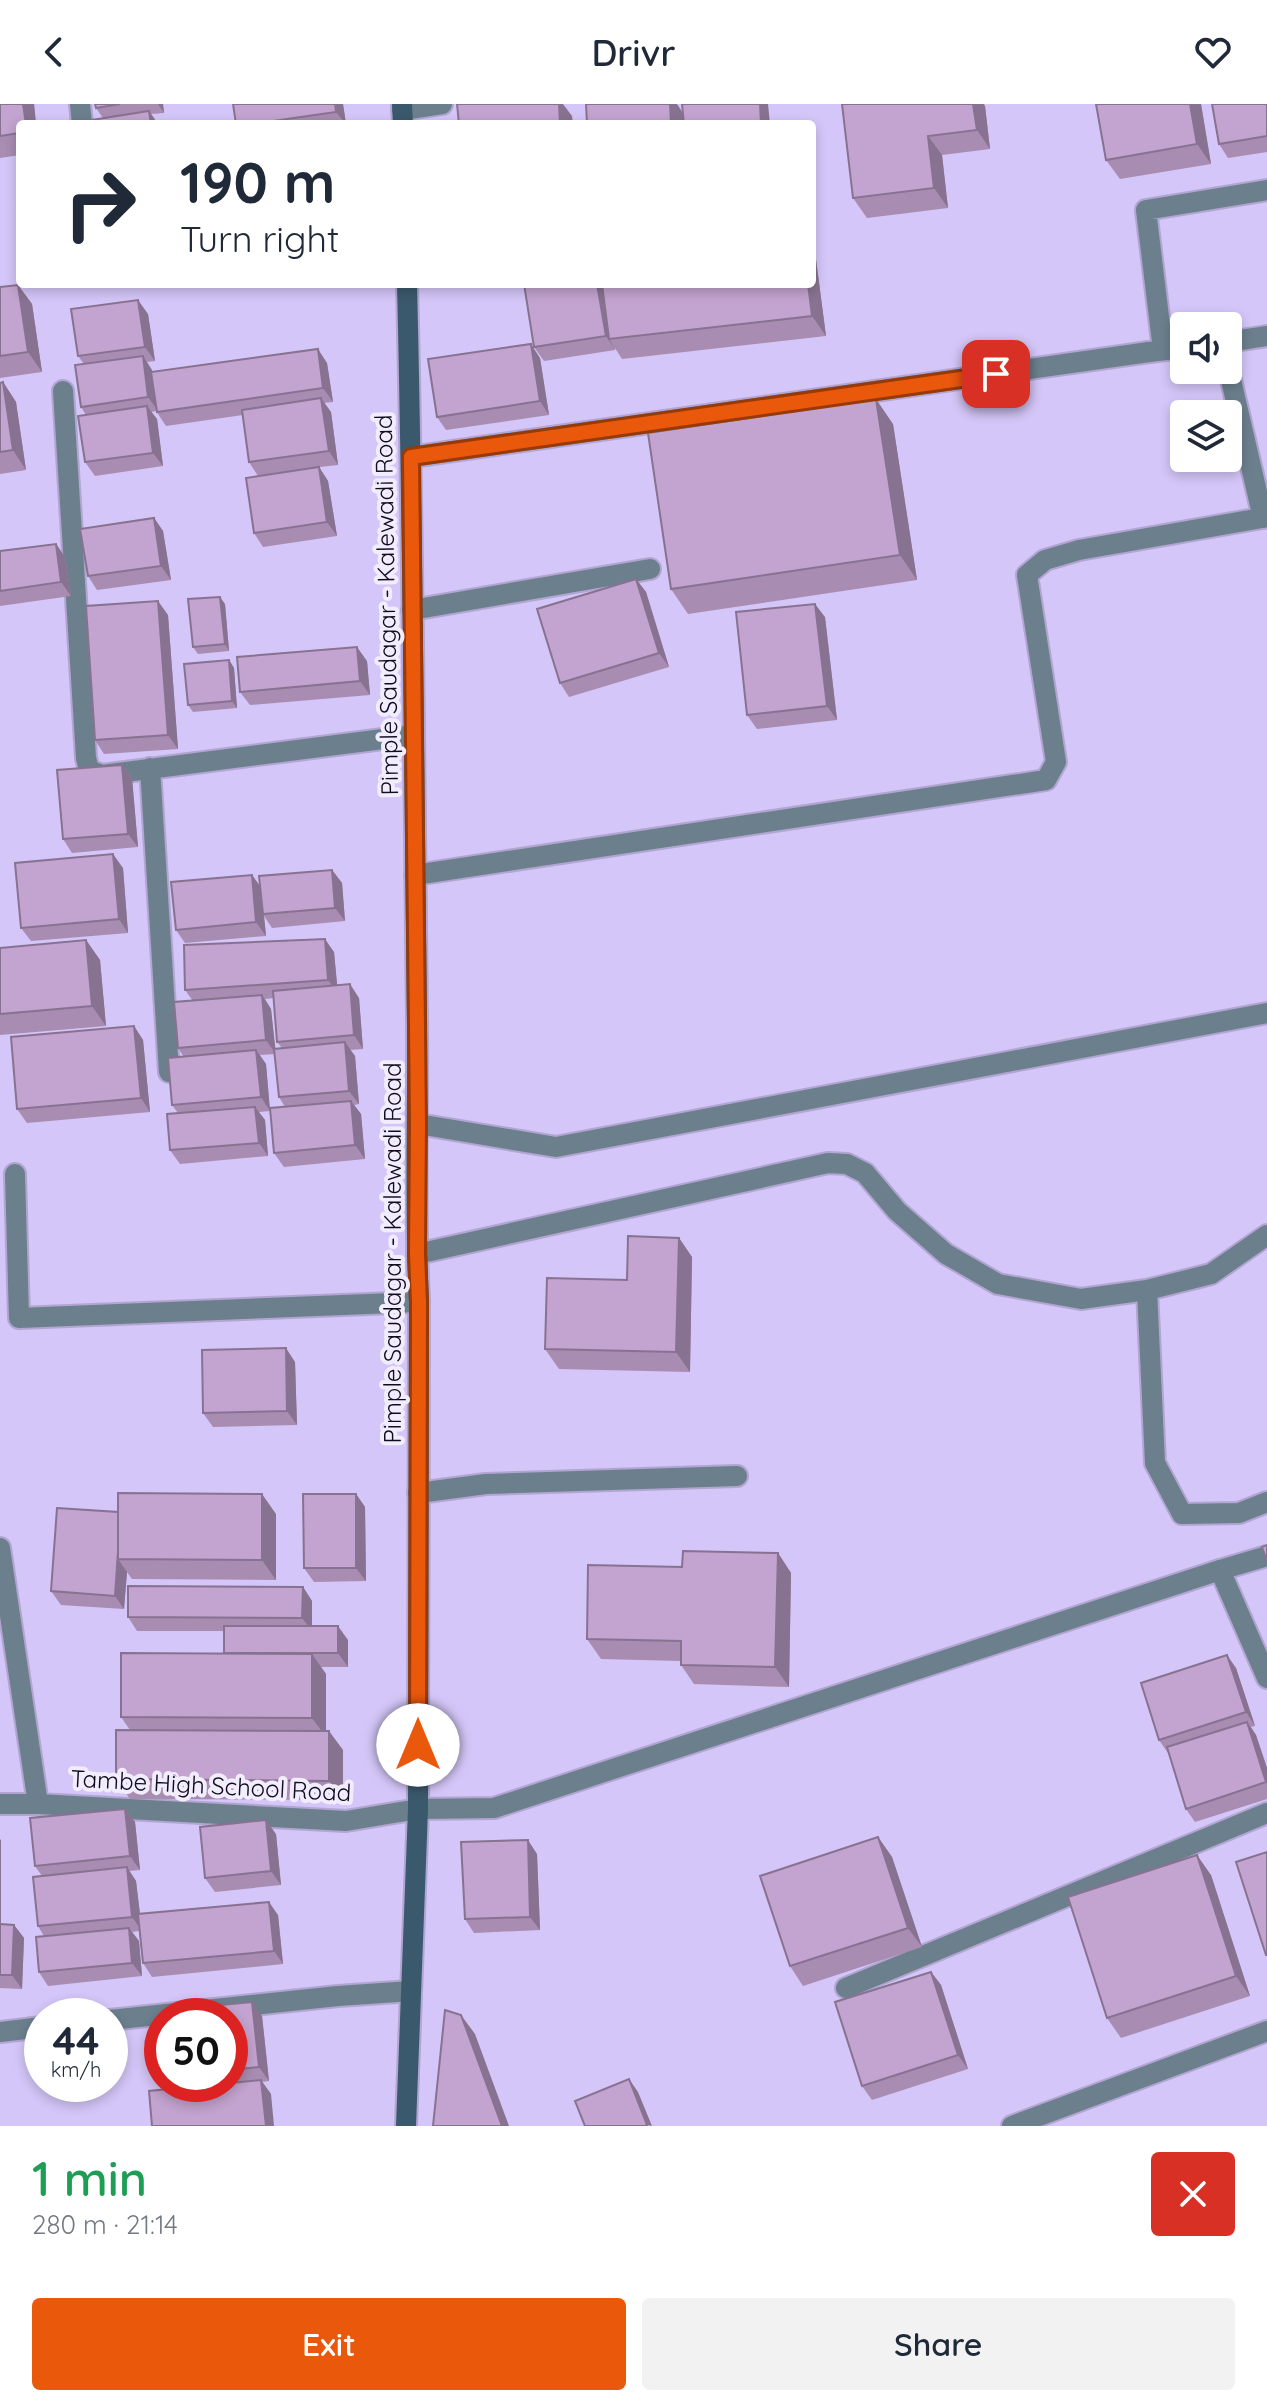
<!DOCTYPE html>
<html lang="en">
<head>
<meta charset="utf-8">
<style>
  :root { --surface:#fff; --page:#f2f2f3; --text:#1f2937; --muted:#747a83; --accent:#ea580c }
  body { margin:0; font-family:Quicksand,sans-serif; background:var(--page); color:var(--text); height:100vh; display:flex; flex-direction:column; font-size:30px; white-space:nowrap }
  * { box-sizing:border-box; margin:0 }
  p { font-size:26px; color:var(--muted) }
  .icon { flex:none; width:44px; height:44px; fill:none; stroke:currentColor; stroke-width:2; stroke-linecap:round; stroke-linejoin:round }
  .map { position:relative; height:2022px; overflow:hidden }
  .drawer { display:flex; flex-direction:column; background:var(--surface); flex:1 }
  .drawer>* { flex:none }
  .banner { position:absolute; left:16px; top:16px; width:800px; height:168px; border-radius:8px; box-shadow:0 4px 12px #0003; background:#fff; color:var(--text); overflow:hidden }
  .controls { position:absolute; left:1170px; top:208px; display:grid; gap:16px }
  .controls a { display:grid; place-items:center; width:72px; height:72px; border-radius:8px; background:var(--surface); box-shadow:0 4px 12px #0003; font-size:40px }
  .speed { position:absolute; left:24px; top:1894px; display:flex; gap:16px; font-size:40px; font-weight:700; text-align:center }
  .speed>* { display:grid; place-content:center; width:104px; height:104px; border-radius:50%; background:var(--surface); box-shadow:0 4px 12px #0003; line-height:1 }
  .speed small { font-size:20px; font-weight:400 }
  .speed .limit { border:12px solid #d22; background:#fff; color:#111 }
  .pin { position:absolute; display:grid; place-items:center; width:68px; height:68px; color:#fff; margin:-34px; border-radius:16px; box-shadow:0 4px 12px #0006 }
  .me { position:absolute; width:88px; margin:-44px; rotate:0deg; stroke-linejoin:round; filter:drop-shadow(0 0 6px #0008) }
  .turn { display:flex; align-items:center; gap:28px; height:168px; padding:0 32px; font-size:36px }
  .turn .icon { width:104px; height:104px; stroke-width:2.5 }
  .turn b { display:block; font-size:56px; line-height:68px }
  .round { display:grid; place-items:center; flex:none; width:84px; height:84px; border-radius:8px; background:var(--page) }
  .headline { display:flex; align-items:center; justify-content:space-between; height:136px; padding:0 32px }
  h1 { font-size:48px; font-weight:600; line-height:60px; color:#1e9e55 }
  .action { display:flex; gap:16px; margin-top:auto; padding:16px 32px }
  .action a { flex:1; height:92px; border-radius:8px; background:var(--accent); color:#fff; font-size:32px; font-weight:600; line-height:92px; text-align:center }
  .action a+a { background:var(--page); color:var(--text) }
  header { display:flex; justify-content:space-between; align-items:center; height:104px; padding:0 32px; background:var(--surface); font-size:36px; font-weight:600 }
  .map>svg:first-child { display:block }
</style>
</head>
<body>
<header><svg class="icon" aria-label="back" viewBox="0 0 24 24"><path d="M15 5l-7 7 7 7"/></svg>Drivr<svg class="icon" aria-label="heart" viewBox="0 0 24 24"><path d="M12 20l-8-8c-3-5 5-10 8-4 3-6 11-1 8 4z"/></svg></header>
<div class="map">
<svg width="1267" height="2022" viewBox="0 0 1267 2022">
  <rect width="100%" height="100%" fill="#d4c6f8"/>
  <g fill="none" stroke-linecap="round" stroke-linejoin="round">
    <g stroke="#b1a5d1" stroke-width="24">
      <path id="service" d="M1228,238l39,-6
        M1163,246l-17,-140 121,-20
        M1149,248l35,-4
        M1228,263l35,151
        M412,506l238,-41
        M415,771l631,-95 10,-18 -29,-187 18,-15 34,-10 188,-33
        M418,1020l138,23 711,-134
        M15,1070l4,144 400,-16
        M418,1389l68,-9 251,-8
        M1267,1452l-47,14 47,108"/>
    </g>
    <g stroke="#b1a5d1" stroke-width="24">
      <path id="minor" d="M80,0l2,20
        M402,6l40,-6
        M63,287l23,367 3,12 13,5 312,-40
        M411,353l738,-105
        M150,664l19,304
        M417,1150l411,-91 19,1 18,9 32,38 49,43 52,30 83,15 66,-9 64,-16 56,-39
        M1147,1186l8,173 27,51 57,-1 28,-11
        M0,1444l38,256
        M0,1700h38l308,17 72,-12 76,-1 726,-238
        M846,1884l421,-175
        M110,1916l228,-24 73,-5
        M0,1928l42,-5
        M1012,2022l255,-95"/>
    </g>
    <g stroke="#b1a5d1" stroke-width="24">
      <path id="secondary" d="M402,0l1,20
        M406,2022l12,-317 1,-507c-5,-95 -1,-190 -2,-285 -3,-244 -4,-489 -10,-733"/>
    </g>
    <use href="#service" stroke="#6b7f8d" stroke-width="20"/>
    <use href="#minor" stroke="#6b7f8d" stroke-width="20"/>
    <use href="#secondary" stroke="#3b596c" stroke-width="20"/>
  </g>
  <path fill="#a88cb2" fill-rule="evenodd" d="M0,0h34l2,20h-16v31l-20,3z
    M95,0h68l1,9 -13,1 7,10 -55,-6 -7,-10z
    M343,0l3,20h-110z
    M842,0l143,2 5,43 -48,6 6,53 -81,10 -14,-20z
    M1096,0h105l10,60 -91,15 -14,-19z
    M1267,0v48l-39,6 -9,-14z
    M814,140l12,92 -204,23 -7,-11v2l-71,11 -10,-14 278,-63z
    M38,180h30l-27,4z
    M18,181l14,19 10,68 -42,6v-91z
    M148,210l7,47 -8,1 6,10 174,-9 6,39 -9,1 7,9 7,53 -19,2 9,14 9,55 -74,11 -9,-14 4,-57 -9,-14 -6,-47 -77,11 -10,-15 -5,1 6,7 6,47 -68,10 -10,-14 1,-47 -5,-8 3,-43 -6,-8z
    M540,254l9,57 -103,15 -9,-13z
    M3,278l13,20 10,68 -26,4v-91z
    M893,320l24,156 -229,34 -17,-25z
    M154,414l9,13 8,49 -74,10 -9,-14z
    M56,440l9,13 6,39 -71,10v-55z
    M636,475l10,13 23,75 -100,30 -9,-14z
    M225,500l4,47 -31,3 -5,-7z
    M168,511l10,134 -74,5 -9,-14z
    M825,513l12,103 -80,9 -10,-14z
    M229,556l5,8 3,40 -44,4 -5,-7z
    M367,557l3,34 -120,10 -10,-13z
    M122,661l10,13 6,69 -66,6 -9,-14z
    M123,764l5,65 -97,8 -10,-13z
    M332,766l10,13 3,38 -73,7 -8,-12 2,20 -81,7 -9,-13 76,-55 8,11z
    M86,836l14,20 6,66 -106,9v-87z
    M334,848l3,33 22,13 4,51 -13,1 5,6 4,48 -5,1 7,9 4,45 -81,8 -10,-14 11,-46 -6,-10 -4,-43 -15,1 6,9 4,47 -11,1 6,8 3,36 -88,8 -10,-14 8,-37 -6,-8 12,-48 -6,-9 15,-47 -8,-11zM274,894l3,44 5,6 -7,1 -4,-40 -6,-10z
    M134,922l9,14 7,72 -123,11 -10,-14z
    M679,1134l13,19 -2,115 -131,-3 -14,-20z
    M295,1258l2,63 -84,2 -10,-14z
    M356,1390l9,13 1,74 -52,1 -10,-14z
    M118,1408l158,2v66l-144,-1 -5,-7 -3,37 -63,-4 -10,-14z
    M778,1449l13,20 -2,114 -95,-3 -13,-19v-4l-80,-2 -14,-20 95,-72z
    M303,1483l9,14v25l36,14v27h-27l5,7v57l17,19v50l-213,-1 -14,-20 14,-49 -9,-13 103,-63v-23h-87l-9,-14z
    M1236,1564l19,58 -4,1 5,8 11,33v31l-72,23 -9,-13 -18,-56 -9,-13z
    M125,1705l10,13 5,48 -11,1 7,10 4,33 138,1 5,49 -131,13 -9,-14 -4,-32 -7,1 7,9 3,35 -94,10 -9,-14 5,-36 -6,-10 4,-50 -7,-10z
    M276,1730l5,51 -66,7 -10,-14z
    M878,1733l14,20 30,90 -119,39 -13,-20z
    M0,1735l1,2v83l13,1 10,13 -2,51 -22,-1z
    M537,1750l3,76 -66,3 -9,-14z
    M1211,1771l39,121 -129,42 -14,-20z
    M931,1868l10,13 27,84 -96,31 -10,-14z
    M230,1912h32l7,65 -7,1 9,12 -77,-7 -2,-3h38z"/>
  <path fill="#887291" d="M23,0h11l2,20h-10z
    M158,0h5l1,9z
    M335,0h8l3,20 -10,-12z
    M559,0h4l9,12 1,8h-13z
    M670,0h7l6,9 1,11h-13z
    M760,0h8l2,20h-9z
    M973,0h11l1,2 5,43 -13,-19z
    M1190,0h11l10,60 -14,-20z
    M149,7l9,13h-7z
    M928,32l14,19 6,53 -14,-20z
    M812,137l2,3 12,92 -14,-20 -4,-32h4z
    M597,180h7l5,55 6,11 -9,-14z
    M18,181l14,19 10,68 -14,-20z
    M138,196l10,14 7,47 -10,-14z
    M531,240l9,14 9,57 -9,-14z
    M318,245l9,14 6,39 -10,-14z
    M143,252l9,14 6,41 -10,-14z
    M3,278l13,20 10,68 -13,-20z
    M321,294l10,14 7,53 -9,-14z
    M876,295l17,25 24,156 -17,-25z
    M147,302l10,13 6,47 -10,-13z
    M319,363l9,14 9,55 -10,-14z
    M154,414l9,13 8,49 -10,-14z
    M56,440l9,13 6,39 -10,-14z
    M636,475l10,13 23,75 -10,-14z
    M220,493l5,7 4,47 -4,-7z
    M158,497l10,14 10,134 -10,-14z
    M815,500l10,13 12,103 -10,-14z
    M357,543l10,14 3,34 -10,-14z
    M229,556l5,8 3,40 -5,-7z
    M122,661l10,13 6,69 -10,-13z
    M113,750l10,14 5,65 -9,-14z
    M332,766l10,13 3,38 -10,-13z
    M252,771l10,14 1,25 1,2 2,20 -10,-14z
    M325,835l9,13 4,42 -10,-14z
    M86,836l14,20 6,66 -14,-20z
    M350,880l9,14 4,51 -9,-14z
    M262,891l9,14 5,45 -10,-14z
    M134,922l9,14 7,72 -9,-14z
    M345,938l10,14 4,48 -10,-13z
    M256,946l10,14 4,47 -9,-14z
    M351,997l10,13 4,45 -10,-14z
    M255,1003l10,13 3,36 -9,-13z
    M679,1134l13,19 -2,115 -14,-20z
    M286,1244l9,14 2,63 -10,-14z
    M262,1390l14,20v66l-14,-20z
    M356,1390l9,13 1,74 -10,-13z
    M121,1408l-3,47 9,13 -3,37 -9,-13z
    M778,1449l13,20 -2,114 -14,-20z
    M303,1483l9,14v30l-10,-13z
    M338,1522l10,14v27l-10,-14z
    M312,1550l14,20v63l-14,-19z
    M1227,1551l9,13 19,58 -9,-14z
    M1247,1618l9,13 11,33v15z
    M329,1627l14,19v50l-14,-19z
    M125,1705l10,13 5,48 -10,-14z
    M266,1716l10,14 5,51 -10,-14z
    M878,1733l14,20 30,90 -14,-19z
    M0,1735l1,2v84l-1,-1z
    M528,1736l9,14 3,76 -10,-13z
    M1197,1751l14,20 39,121 -14,-20z
    M127,1763l9,14 6,50 -10,-14z
    M269,1798l9,13 5,49 -9,-13z
    M14,1821l10,13 -2,51 -10,-14z
    M129,1824l10,13 3,35 -10,-13z
    M931,1868l10,13 27,84 -10,-14z
    M252,1898l10,14 7,65 -10,-14z
    M461,1911l14,19 34,92h-7z
    M629,1975l9,13 14,34 -5,-1z
    M261,1976l10,14 3,32h-8z"/>
  <path fill="#c3a3cf" stroke="#887291" stroke-width="2" d="M0,0h23l3,20h-6v9l-20,3z
    M95,0h25l-24,4z
    M233,0h102l1,8 -83,12h-17z
    M457,0h102l1,20h-101z
    M586,0h84l1,20h-84z
    M682,0h78l1,20h-77z
    M842,0h131l4,26 -49,6 6,52 -81,10z
    M1096,0h94l7,40 -91,16z
    M1212,0h55v32l-48,8z
    M149,7l2,13h-65l-1,-3z
    M17,99h3v20z
    M524,180h73l9,52 -72,11z
    M602,180h206l4,32 -203,23z
    M18,181l10,67 -28,4v-69z
    M138,196l7,47 -67,9 -7,-47z
    M531,240l9,57 -103,16 -9,-58z
    M318,245l5,39 -166,24 -6,-40z
    M143,252l5,41 -67,10 -6,-42z
    M3,278l10,68 -13,2v-69z
    M321,294l8,53 -80,11 -7,-52z
    M876,295l24,156 -229,34 -23,-156z
    M147,302l6,47 -68,9 -7,-46z
    M319,363l8,55 -73,11 -8,-55z
    M154,414l7,48 -73,10 -8,-47z
    M56,440l5,38 -61,9v-40z
    M636,475l23,74 -99,30 -23,-74z
    M220,493l5,47 -32,3 -5,-48z
    M158,497l10,134 -73,5 -9,-134z
    M815,500l12,102 -80,9 -11,-103z
    M357,543l3,34 -120,11 -3,-35z
    M229,556l3,41 -44,4 -4,-41z
    M122,661l6,69 -65,5 -6,-69z
    M113,750l6,65 -98,9 -6,-65z
    M332,766l3,38 -72,6 -4,-38z
    M252,771l4,47 -80,8 -5,-48z
    M325,835l3,41 -143,10 -1,-45z
    M86,836l6,66 -92,8v-66z
    M350,880l4,51 -77,7 -4,-51z
    M262,891l4,45 -88,8 -4,-46z
    M134,922l7,72 -124,11 -6,-72z
    M345,938l4,49 -70,6 -5,-48z
    M256,946l5,47 -89,8 -4,-47z
    M351,997l4,44 -81,8 -4,-45z
    M255,1003l4,36 -89,7 -3,-36z
    M628,1132l51,2 -3,114 -131,-3 2,-71 80,2z
    M286,1244l1,63 -84,2 -1,-63z
    M118,1389l144,1v66l-144,-1z
    M303,1390h53v74h-52z
    M57,1404l61,4v39l-3,45 -64,-5z
    M1267,1441v16l-5,-14z
    M683,1447l95,2 -3,114 -94,-2v-24l-94,-2 1,-74 94,2z
    M128,1482l175,1 -1,31 -174,-1z
    M224,1522h114v27h-114z
    M121,1549l191,1v64l-191,-1z
    M1227,1551l19,57 -87,28 -18,-57z
    M1247,1618l19,60 -80,27 -19,-62z
    M116,1626l213,1v50l-213,-2z
    M125,1705l5,47 -95,10 -5,-48z
    M266,1716l5,51 -66,7 -5,-51z
    M878,1733l30,91 -118,38 -30,-90z
    M528,1736l2,77 -65,2 -4,-77z
    M1267,1748v103h-1l-30,-93z
    M1197,1751l39,121 -129,42 -39,-121z
    M127,1763l5,50 -94,9 -5,-49z
    M269,1798l5,49 -131,12 -5,-49z
    M0,1820l14,1 -2,50h-12z
    M129,1824l3,35 -93,9 -3,-35z
    M931,1868l27,83 -96,31 -27,-84z
    M252,1898l7,65 -29,3v-54h-50l-1,-7z
    M445,1906l16,5 41,111h-69z
    M629,1975l18,46 -2,1h-60l-10,-25z
    M261,1976l5,46h-114l-3,-35z"/>
  <g fill="none" stroke-linecap="round" stroke-linejoin="round">
    <g stroke="#983908" stroke-width="20">
      <path id="route" d="M418,1641l1,-443 -2,-48 1,-130 -7,-667 585,-83"/>
    </g>
    <use href="#route" stroke="#ea580c" stroke-width="14"/>
  </g>
  <g text-anchor="middle" dominant-baseline="central" stroke-width="8" stroke-linejoin="round" paint-order="stroke">
    <g font-size="24" fill="#110c1d" stroke="#f1edfd">
      <text transform="translate(386 501) rotate(-91)">Pimple Saudagar - Kalewadi Road</text>
      <text transform="translate(392 1149) rotate(-90)">Pimple Saudagar - Kalewadi Road</text>
      <text transform="translate(211 1681) rotate(3)">Tambe High School Road</text>
    </g>
  </g>
</svg>
<div class="controls">
<a><svg class="icon" aria-label="sound" viewBox="0 0 24 24"><path d="M4 9h4l5-4v14l-5-4H4zM17 9q2 3 0 6"/></svg></a>
<a><svg class="icon" aria-label="layers" viewBox="0 0 24 24"><path d="M12 4l9 5-9 5-9-5zM3 14l9 5 9-5"/></svg></a>
</div>
<div class="speed"><div>44<small>km/h</small></div><div class="limit">50</div></div>
<div class="pin" style="left:996px;top:270px;background:#d93025"><svg class="icon" aria-label="arrive" viewBox="0 0 24 24"><path d="M6 21V4h12l-3 4 3 4H6"/></svg></div>
<svg class="me" style="left:418px;top:1641px" viewBox="-20 -20 40 40"><circle r="19" fill="#fff"/><path d="M0-13L10 11 0 6-10 11z" fill="#ea580c"/></svg>
<div class="banner">
<div class="turn"><svg class="icon" aria-label="right" viewBox="0 0 24 24"><path d="M7 20v-9h11M14 6l5 5-5 5"/></svg><div><b>190 m</b>Turn right</div></div>
</div>
</div>
<section class="drawer">
<div class="headline"><div><h1>1 min</h1><p>280 m · 21:14</p></div><a class="round" style="background:#d93025;color:#fff"><svg class="icon" aria-label="close" viewBox="0 0 24 24"><path d="M6 6l12 12M18 6L6 18"/></svg></a></div>
<div class="action"><a>Exit</a><a>Share</a></div>
</section>
</body>
</html>
